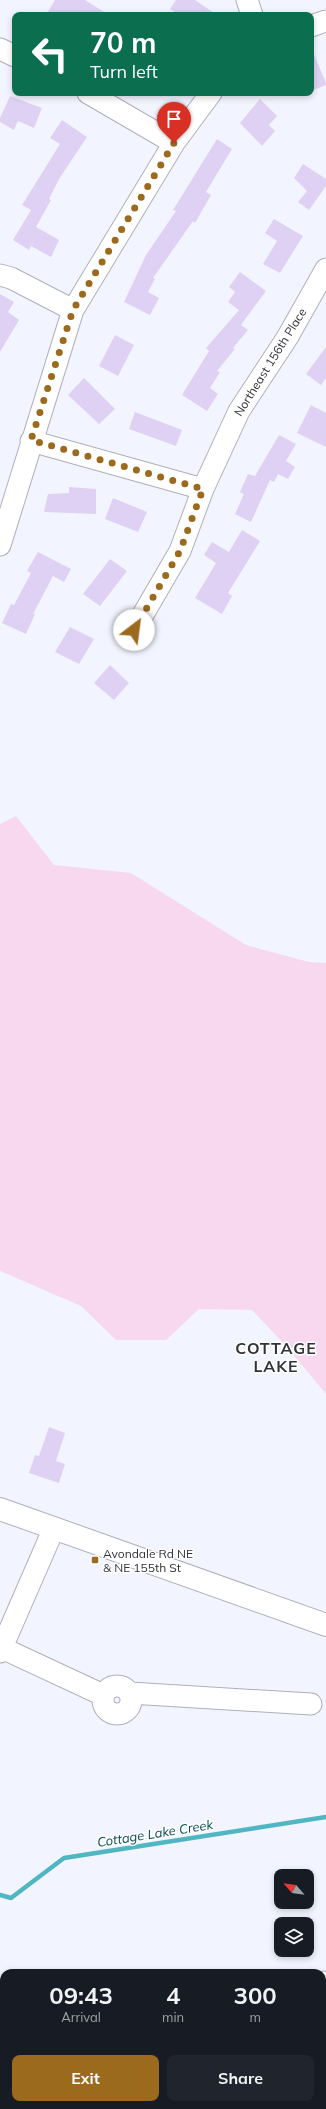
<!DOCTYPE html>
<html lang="en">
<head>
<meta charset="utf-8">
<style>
  :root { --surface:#171b24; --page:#20242c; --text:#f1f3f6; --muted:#9ea1a6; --accent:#9b6a1d }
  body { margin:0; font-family:Mulish,sans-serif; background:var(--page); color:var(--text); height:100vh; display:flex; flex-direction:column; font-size:15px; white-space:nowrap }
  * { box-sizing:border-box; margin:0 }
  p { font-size:13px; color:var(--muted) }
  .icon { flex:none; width:22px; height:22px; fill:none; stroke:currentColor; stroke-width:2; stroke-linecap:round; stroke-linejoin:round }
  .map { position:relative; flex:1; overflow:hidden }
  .side { position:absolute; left:0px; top:1969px; width:326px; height:140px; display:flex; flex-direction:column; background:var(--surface); border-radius:12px 12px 0 0; box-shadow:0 2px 6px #0003 }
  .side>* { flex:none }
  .hud { position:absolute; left:12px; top:12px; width:302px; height:84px; border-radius:8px; box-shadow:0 2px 6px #0003; background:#0b6e4f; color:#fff; overflow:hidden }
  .needle { width:26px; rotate:298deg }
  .buttons { position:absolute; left:274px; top:1869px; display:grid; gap:8px }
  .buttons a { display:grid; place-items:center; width:40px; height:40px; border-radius:8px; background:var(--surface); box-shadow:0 2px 6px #0003; font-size:20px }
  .pin { position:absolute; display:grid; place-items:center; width:34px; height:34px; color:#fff; margin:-41px -17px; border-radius:50% 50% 50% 0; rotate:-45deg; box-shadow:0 0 4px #0007 }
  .pin .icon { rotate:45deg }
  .me { position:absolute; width:44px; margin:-22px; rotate:30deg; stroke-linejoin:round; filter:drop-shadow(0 0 3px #0008) }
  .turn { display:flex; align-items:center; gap:14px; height:84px; padding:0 12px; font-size:18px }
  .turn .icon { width:52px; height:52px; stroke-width:2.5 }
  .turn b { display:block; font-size:28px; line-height:34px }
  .eta { display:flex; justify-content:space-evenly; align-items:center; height:68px; text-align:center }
  .eta b { font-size:24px; font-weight:700; line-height:28px }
  .primary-button { display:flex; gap:8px; margin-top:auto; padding:8px 12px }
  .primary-button a { flex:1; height:46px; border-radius:8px; background:var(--accent); color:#fff; font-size:16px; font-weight:700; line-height:46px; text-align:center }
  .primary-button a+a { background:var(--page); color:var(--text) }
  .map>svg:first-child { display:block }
</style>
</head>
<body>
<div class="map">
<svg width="326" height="2109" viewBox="0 0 326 2109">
  <rect width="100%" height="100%" fill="#f2f5ff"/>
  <path fill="#f7d8ee" d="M16,816l38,49 77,8 115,72 63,17 17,1v431l-39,-47 -35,-37 -53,-1 -33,31h-50l-35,-34 -81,-35v-447z"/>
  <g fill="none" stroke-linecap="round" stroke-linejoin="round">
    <path stroke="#4fb6c2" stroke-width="4.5" d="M0,1895l11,3 53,-40 262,-41"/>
  </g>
  <path fill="#dfd1f4" d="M55,0h30l24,15h-63z
    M176,0h19l22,15h-38l-9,-6z
    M311,47l15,36v2l-15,6z
    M10,96l32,12 -8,20 -16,-7 -4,9 -14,-8v-4z
    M260,99l17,17 -8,9 6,6 -13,15 -22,-23z
    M62,120l25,17 -28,42 -10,20 2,1 -15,27 23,13 -8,17 -20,-11 -2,4 -16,-10 18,-30 -9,-5 38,-61 -10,-6z
    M217,139l15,10 -26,43 5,3 -16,28 -2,-2 -40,57 2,1 -7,13 11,6 -9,17 -26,-13 22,-47 30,-44 -3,-1z
    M303,164l23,15v7l-17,24 -11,-8 9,-11 -13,-13z
    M274,219l29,17 -23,37 -17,-9 14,-23 -12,-8z
    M240,272l26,19 -25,34 7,5 -15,18 2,1 -18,22 3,1 -10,16 8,6 -11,17 -25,-16 27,-44 -3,-3 33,-38 -11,-8 7,-10 -6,-5z
    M0,294l14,8 -6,10 11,8 -19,32z
    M115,335l19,10 -16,31 -19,-10z
    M326,347v31l-5,7 -15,-11z
    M84,378l31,31 -16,15 -31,-29z
    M311,405l15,8v34l-29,-14z
    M135,412l47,18 -6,16 -47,-17z
    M279,435l17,9 -10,17 9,6 -7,12 -10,-5 -4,8 -4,-2 -19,42 -16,-8 9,-20 -4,-2 8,-18 7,2z
    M69,487l27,2v25l-52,-2 4,-18 21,-1z
    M113,498l34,14 -9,20 -33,-13z
    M242,530l18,11 -32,52 4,3 -10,18 -27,-16 21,-35 -12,-8 8,-13 17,10z
    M38,552l33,17 -7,13 -11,-6 -20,38h2l-9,20 -24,-11 9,-19 3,1 17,-32 -4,-2z
    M110,559l17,12 -27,35 -17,-12z
    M70,627l24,12 -15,25 -24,-12z
    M110,665l19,18 -15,17 -20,-17z
    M49,1427l16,6 -9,28 9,3 -6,19 -30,-10 6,-18 4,1z"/>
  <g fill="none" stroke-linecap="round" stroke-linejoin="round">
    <g stroke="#adb0ba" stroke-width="23">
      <path id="minor" d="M247,0l5,15
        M311,26l15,-5
        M0,49l15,7
        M88,93l86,50
        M0,275l11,3 62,32
        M31,441l172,48
        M0,545l73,-235 101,-167 37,-50
        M134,630l46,-79 23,-62 36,-78 48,-73 39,-69
        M2,1648l101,47
        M0,1652l54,-124
        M103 1700a14 14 0 1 1 28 0a14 14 0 1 1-28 0Z
        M130,1693l181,11
        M322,1983l4,-1
        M321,2105l1,4
        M78,2109l3,-4"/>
    </g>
    <g stroke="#adb0ba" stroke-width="24">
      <path id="major" d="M0,1509l326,116"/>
    </g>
    <use href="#minor" stroke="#fff" stroke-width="21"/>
    <use href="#major" stroke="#fff" stroke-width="22"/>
  </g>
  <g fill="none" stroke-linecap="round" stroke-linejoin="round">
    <path stroke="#9b6a1d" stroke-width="7" stroke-dasharray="0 12.6" d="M134,630l46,-79 23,-62 -172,-49 42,-130 101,-167"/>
  </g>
  <rect fill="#9b6a1d" stroke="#fff" stroke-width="1.5" x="91" y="1556" width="8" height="8" rx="2"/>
  <g text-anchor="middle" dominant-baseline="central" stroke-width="3" stroke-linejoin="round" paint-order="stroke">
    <g font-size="12" fill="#323337" stroke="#fff">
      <text transform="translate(270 362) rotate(-58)">Northeast 156th Place</text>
    </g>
    <g font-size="12" fill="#323337" stroke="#fff" text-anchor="start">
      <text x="103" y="1553">Avondale Rd NE<tspan x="103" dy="14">&amp; NE 155th St</tspan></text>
    </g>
    <g font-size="13" font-style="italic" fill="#094c53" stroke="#fff">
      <text transform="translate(155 1833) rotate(-9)">Cottage Lake Creek</text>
    </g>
    <g font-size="16" font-weight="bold" letter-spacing="1" fill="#323337" stroke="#fff">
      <text x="276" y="1348">COTTAGE<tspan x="276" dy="18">LAKE</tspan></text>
    </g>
  </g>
</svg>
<div class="buttons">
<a><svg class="needle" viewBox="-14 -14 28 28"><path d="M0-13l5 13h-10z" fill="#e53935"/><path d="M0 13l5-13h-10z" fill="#9ea1a6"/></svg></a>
<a><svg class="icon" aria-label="layers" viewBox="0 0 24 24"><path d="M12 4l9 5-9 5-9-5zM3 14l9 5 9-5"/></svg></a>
</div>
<div class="pin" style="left:174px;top:143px;background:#d93025"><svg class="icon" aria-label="arrive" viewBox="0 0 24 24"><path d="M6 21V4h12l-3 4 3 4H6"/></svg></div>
<svg class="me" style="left:134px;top:630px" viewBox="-20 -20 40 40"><circle r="19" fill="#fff"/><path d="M0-13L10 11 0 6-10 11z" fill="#9b6a1d"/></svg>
<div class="hud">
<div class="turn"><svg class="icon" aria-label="left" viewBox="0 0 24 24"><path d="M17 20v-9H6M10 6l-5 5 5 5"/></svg><div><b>70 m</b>Turn left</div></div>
</div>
<section class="side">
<div class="eta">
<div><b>09:43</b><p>Arrival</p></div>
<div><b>4</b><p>min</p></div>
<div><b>300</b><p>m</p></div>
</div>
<div class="primary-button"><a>Exit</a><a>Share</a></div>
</section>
</div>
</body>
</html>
